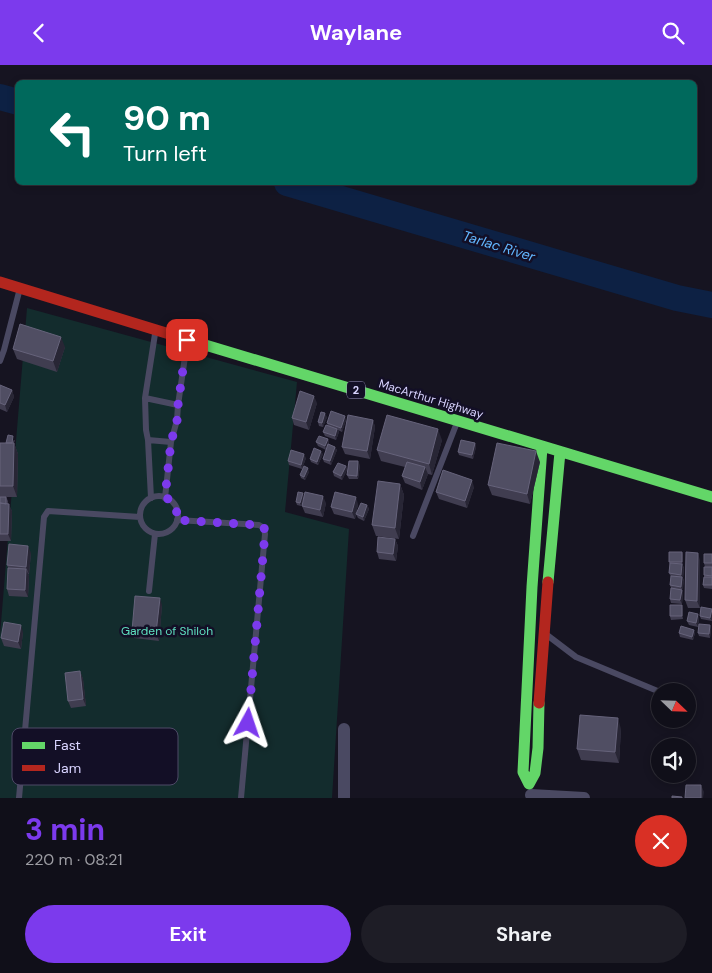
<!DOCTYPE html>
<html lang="en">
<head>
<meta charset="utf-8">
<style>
  :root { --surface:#100f19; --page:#1e1d26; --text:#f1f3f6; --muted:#9c9ca2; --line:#302f38; --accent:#7c3aed }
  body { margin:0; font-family:"DM Sans",sans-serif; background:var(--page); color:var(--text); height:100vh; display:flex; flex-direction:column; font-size:19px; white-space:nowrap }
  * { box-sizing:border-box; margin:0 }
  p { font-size:16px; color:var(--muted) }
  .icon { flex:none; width:28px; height:28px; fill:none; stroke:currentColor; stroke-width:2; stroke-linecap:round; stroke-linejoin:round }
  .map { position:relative; height:733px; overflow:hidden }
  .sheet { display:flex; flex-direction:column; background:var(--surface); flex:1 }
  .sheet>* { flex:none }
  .hud { position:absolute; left:15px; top:15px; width:682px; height:105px; border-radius:8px; box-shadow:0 2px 8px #0003,0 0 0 1px var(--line); background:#00695c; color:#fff; overflow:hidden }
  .needle { width:32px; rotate:113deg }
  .fabs { position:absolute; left:651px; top:618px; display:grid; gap:10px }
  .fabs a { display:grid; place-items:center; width:45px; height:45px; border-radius:50%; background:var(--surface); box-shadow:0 2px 8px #0003,0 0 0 1px var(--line); font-size:25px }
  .pin { position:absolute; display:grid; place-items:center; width:42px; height:42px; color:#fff; margin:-21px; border-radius:10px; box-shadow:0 2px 8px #0006 }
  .me { position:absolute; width:55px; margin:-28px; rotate:5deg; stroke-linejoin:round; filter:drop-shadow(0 0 4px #0008) }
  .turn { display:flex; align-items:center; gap:18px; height:105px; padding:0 25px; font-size:22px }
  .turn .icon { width:65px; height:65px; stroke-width:2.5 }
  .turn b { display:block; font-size:35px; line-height:42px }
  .round { display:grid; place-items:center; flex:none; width:52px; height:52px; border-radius:26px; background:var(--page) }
  .summary { display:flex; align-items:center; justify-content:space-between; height:85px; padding:0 25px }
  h1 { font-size:30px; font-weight:700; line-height:38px; color:var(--accent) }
  .primary-button { display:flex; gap:10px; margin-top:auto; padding:10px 25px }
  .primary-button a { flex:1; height:58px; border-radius:30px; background:var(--accent); color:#fff; font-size:20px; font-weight:700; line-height:58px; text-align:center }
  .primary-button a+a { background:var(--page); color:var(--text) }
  header { display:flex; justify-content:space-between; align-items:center; height:65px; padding:0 25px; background:var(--accent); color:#fff; font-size:22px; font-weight:700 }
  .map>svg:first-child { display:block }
</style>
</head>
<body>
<header><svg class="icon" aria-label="back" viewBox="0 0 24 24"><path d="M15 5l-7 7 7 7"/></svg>Waylane<svg class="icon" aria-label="search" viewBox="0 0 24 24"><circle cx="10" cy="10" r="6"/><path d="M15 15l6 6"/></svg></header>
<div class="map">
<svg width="712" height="733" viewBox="0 0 712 733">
  <rect width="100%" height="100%" fill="#161421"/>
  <path fill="#132c2d" d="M27,243l270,74 -12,130 64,17 -17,269h-332v-163z"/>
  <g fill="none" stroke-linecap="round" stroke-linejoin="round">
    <path stroke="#0d2144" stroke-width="26" d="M0,32l18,5
      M287,118l390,115 35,7"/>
    <path stroke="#4a4962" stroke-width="6" d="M155,269l-10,64 1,32 2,10 23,2 6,-22 1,-15 9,-62
      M0,296l4,-11 15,-58
      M145,333l33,7
      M148,375l3,58
      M140 450a19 19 0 1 1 38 0a19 19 0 1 1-38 0Z
      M165,433l6,-56
      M177,455l82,5 5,3 1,6 -24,264
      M413,471l43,-111
      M149,526l6,-57
      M547,570l29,22 84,35
      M19,733l25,-281 4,-6 92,6"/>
    <path stroke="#4a4962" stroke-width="12" d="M531,730l53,3
      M344,733v-69"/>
    <path stroke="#63d668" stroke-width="11" d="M192,276l520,156
      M548,517l12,-130
      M539,638l-1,45 -3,25 -6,11 -6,-12 9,-185 10,-140"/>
    <path stroke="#b3261e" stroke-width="11" d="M0,217l192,59
      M539,638l9,-121"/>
  </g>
  <path fill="#403d50" d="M65,282l-8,25 -40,-13 -4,-10z
    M0,320l12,5 2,7 -7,15 -7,-3z
    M317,338l-8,27 -15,-5 -2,-7z
    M327,352l-4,10 -4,-1 -1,-4z
    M346,355l-4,12 -4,-2 1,2 -3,8 -11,-4 -2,-4 5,-6 -1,-3z
    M373,355l2,7 -5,32 -25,-5 -3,-7z
    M328,374l1,4v1l6,3 2,3 -6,15 -7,-3 -1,-3 3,-9 -8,-4 -2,-4z
    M15,375l-1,3 4,11 -1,43h-17h6l2,4v3l4,7 -1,30h-11v-98h6z
    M442,375l-10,35 -4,-1 -6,16 -17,-7 -3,-7 3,-9 -24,-6 -4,-11z
    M475,378l1,4 -3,12 -14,-4 -1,-3z
    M323,389l-5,11 -7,-3 -1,-3z
    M306,393l-4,11 -13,-4 -1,-4z
    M540,397l-10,42 -38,-9 -4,-10z
    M360,400l-2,14h-9l-2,-4z
    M346,401l1,4 -5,10 -8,-4 -1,-4z
    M309,407l-4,8 -4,-2 -1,-3z
    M400,419l4,11 -5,44 -23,-3 -4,-11z
    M474,422l-7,21 -28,-9 -3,-7z
    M304,432l-3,9 -4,-1 -1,-3 8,-5 22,6 -3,14 -18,-4 -3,-7z
    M358,439l-3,15 -21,-5 -3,-7z
    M367,440l2,4 -5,12 -6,-3 -2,-4z
    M395,474l3,7 -2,15 -17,-2 -2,-7z
    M682,487l1,4v10l1,2 -1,10 1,3 -2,9 1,3 -1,11 -11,-1 -1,-4 1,-11 -1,-3 1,-8 -2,-4 1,-8 -1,-3z
    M31,488l-2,21h-1l1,2 -1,21 -19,-1 -2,-7 1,-21 -1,-3z
    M712,489v13h-7l-1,-4z
    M700,495v48h-12l-3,-8z
    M712,502v22l-8,-1 -1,-3 1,-8v-2z
    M162,540l-3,36 -25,-3 -2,-7z
    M683,544v10l-12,1 -1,-4z
    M712,544v12l-11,-2 -1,-3z
    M699,553l-1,9 -9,-2 -2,-4z
    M710,560l1,4 -1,9 -11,-2 -1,-3z
    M23,567l-2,17 -17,-3 -3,-8z
    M679,568h16l-2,7 -13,-3z
    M80,606l3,8 3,27 -15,2 -3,-7z
    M621,664l-2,34 -38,-3 -4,-11z"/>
  <path fill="#282635" d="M61,272l4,10 -8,25 -4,-11z
    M12,325l2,7 -7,15 -2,-7z
    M314,331l3,7 -8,27 -3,-8z
    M325,348l2,4 -4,10 -1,-4z
    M345,351l1,4 -4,12 -1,-4z
    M373,355l2,7 -5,32 -3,-8z
    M337,364l2,3 -3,8 -1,-4z
    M438,364l4,11 -10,35 -3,-11z
    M328,374l1,4 -3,7 -1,-4z
    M14,378l4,11 -1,43 -4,-11z
    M475,378l1,4 -3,12 -1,-4z
    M335,382l2,3 -6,15 -1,-4z
    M321,386l2,3 -5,11 -1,-3z
    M536,386l4,11 -10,42 -3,-10z
    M304,389l2,4 -4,11 -1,-4z
    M358,396l2,4 -2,14 -1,-3z
    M346,401l1,4 -5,10 -1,-4z
    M425,402l3,7 -6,16 -2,-8z
    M308,403l1,4 -4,8 -1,-3z
    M472,415l2,7 -7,21 -2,-7z
    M400,419l4,11 -5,44 -4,-11z
    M303,428l1,4 -3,9 -1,-3z
    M323,431l3,7 -3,14 -3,-7z
    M356,432l2,7 -3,15 -3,-7z
    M9,439l3,7 -1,30 -3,-7z
    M367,440l2,4 -5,12 -1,-4z
    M395,474l3,7 -2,15 -3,-7z
    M28,481l3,7 -2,21 -3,-7z
    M682,487l1,4v10l-1,-4z
    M698,488l2,7v48l-3,-7z
    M682,499l2,4 -1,10 -2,-3z
    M26,504l3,7 -1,21 -3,-7z
    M682,512l2,4 -1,9 -2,-3z
    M682,525l1,3 -1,11 -2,-4z
    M160,533l2,7 -3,36 -3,-8z
    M682,540l1,4v10l-1,-3z
    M712,544v12l-2,-3z
    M698,549l1,4 -1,9 -2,-4z
    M21,560l2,7 -2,17 -3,-7z
    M710,560l1,4 -1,9 -1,-4z
    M694,565l1,3 -2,7 -1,-3z
    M80,606l3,8 3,27 -3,-7z
    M618,653l3,11 -2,34 -4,-11z
    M701,720l3,7 -1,6h-2z"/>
  <path fill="#504e63" stroke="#66637b" d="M20,259l41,13 -8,24 -40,-12z
    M0,320l12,5 -7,15 -5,-2z
    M300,326l14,5 -8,26 -14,-4z
    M331,346l14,5 -4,12 -14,-5z
    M321,347l4,1 -3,10 -4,-1z
    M348,350l25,5 -6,31 -25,-4z
    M387,350l51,14 -9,35 -52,-14z
    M326,360l11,4 -2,7 -12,-4z
    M8,370l5,1 -1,7h-6z
    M319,371l9,3 -3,7 -9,-4z
    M461,375l14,3 -3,12 -14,-3z
    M0,378h14l-1,43h-13z
    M497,378l39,8 -9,43 -39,-9z
    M328,379l7,3 -5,14 -7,-2z
    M314,383l7,3 -4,11 -7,-3z
    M291,385l13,4 -3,11 -13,-4z
    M349,396h9l-1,15 -10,-1z
    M407,397l18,5 -5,15 -18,-6z
    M338,398l8,3 -5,10 -8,-4z
    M304,401l4,2 -4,9 -4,-2z
    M443,405l29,10 -7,21 -29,-9z
    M378,416l22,3 -5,44 -23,-3z
    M298,427l5,1 -3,10 -4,-1z
    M305,427l18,4 -3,14 -18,-4z
    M335,427l21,5 -4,15 -21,-5z
    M0,432h6v7l-6,-1z
    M0,438l9,1 -1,30h-8z
    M361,438l6,2 -4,12 -7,-3z
    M378,472l17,2 -2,15 -16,-2z
    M9,479l19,2 -2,21 -19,-2z
    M669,487h13v10h-13z
    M686,487l12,1 -1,48 -12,-1z
    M704,489h8v9h-8z
    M670,498l12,1 -1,11 -12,-2z
    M704,502h8v9l-8,-1z
    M8,503l18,1 -1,21 -18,-1z
    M671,511l11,1 -1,10 -11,-2z
    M704,512h8v8h-9z
    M671,523l11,2 -2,10 -10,-1z
    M135,531l25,2 -4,35 -24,-2z
    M670,540h12v11h-12z
    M701,542l11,2 -2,9 -10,-2z
    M689,547l9,2 -2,9 -9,-2z
    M4,557l17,3 -3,17 -17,-4z
    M699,559l11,1 -1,9 -11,-1z
    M681,561l13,4 -2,7 -13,-4z
    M80,606l3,28 -15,2 -3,-28z
    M580,650l38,3 -3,34 -38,-3z
    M686,720h15v13h-16z
    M672,731l10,1v1h-10z"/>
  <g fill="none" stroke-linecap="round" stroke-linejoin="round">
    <path stroke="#7c3aed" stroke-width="9" stroke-dasharray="0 16.2" d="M187,275l-9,65 -1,16 -6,21 -6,55c9,5 13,13 12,23l82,5 5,2 1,6 -17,190"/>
  </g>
  <g text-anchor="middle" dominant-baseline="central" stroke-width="5" stroke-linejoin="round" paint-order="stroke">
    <rect fill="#130f26" stroke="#9e99be" stroke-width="1" x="347" y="316.5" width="18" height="17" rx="4"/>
    <g font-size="11" font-weight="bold" fill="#d9d4ff">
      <text x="356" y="325">2</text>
    </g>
    <g font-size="12" fill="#d9d4ff" stroke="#130f26">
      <text transform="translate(431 334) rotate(17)">MacArthur Highway</text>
    </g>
    <g font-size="12" fill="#5fe0c0" stroke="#130f26">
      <text x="167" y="566">Garden of Shiloh</text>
    </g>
    <g font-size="14" font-style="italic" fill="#62b6ff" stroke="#130f26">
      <text transform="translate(499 181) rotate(17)">Tarlac River</text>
    </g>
  </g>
  <rect x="12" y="663" width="166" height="57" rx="8" fill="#130f26" stroke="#4e4a67" stroke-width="1"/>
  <rect x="22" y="677" width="23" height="7" fill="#63d668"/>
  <rect x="22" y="700" width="23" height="6" fill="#b3261e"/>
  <g font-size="14" fill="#d9d4ff">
    <text x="54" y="685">Fast</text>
    <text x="54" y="708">Jam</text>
  </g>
</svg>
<div class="fabs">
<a><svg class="needle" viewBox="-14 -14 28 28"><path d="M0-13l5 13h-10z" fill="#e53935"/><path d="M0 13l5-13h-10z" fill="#9c9ca2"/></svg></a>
<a><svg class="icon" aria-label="sound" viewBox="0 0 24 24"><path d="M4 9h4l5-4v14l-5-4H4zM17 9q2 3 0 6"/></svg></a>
</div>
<div class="pin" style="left:187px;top:275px;background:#d93025"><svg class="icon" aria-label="arrive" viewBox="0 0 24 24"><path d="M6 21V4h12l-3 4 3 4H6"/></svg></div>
<svg class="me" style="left:248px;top:658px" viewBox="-20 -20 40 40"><path d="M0-17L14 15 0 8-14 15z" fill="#7c3aed" stroke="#fff" stroke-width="4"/></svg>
<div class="hud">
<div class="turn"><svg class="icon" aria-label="left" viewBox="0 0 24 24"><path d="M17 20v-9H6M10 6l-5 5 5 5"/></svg><div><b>90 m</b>Turn left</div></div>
</div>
</div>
<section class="sheet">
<div class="summary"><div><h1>3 min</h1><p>220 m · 08:21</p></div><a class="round" style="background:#d93025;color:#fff"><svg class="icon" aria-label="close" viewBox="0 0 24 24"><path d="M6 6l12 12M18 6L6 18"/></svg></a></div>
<div class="primary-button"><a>Exit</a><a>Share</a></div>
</section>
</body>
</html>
